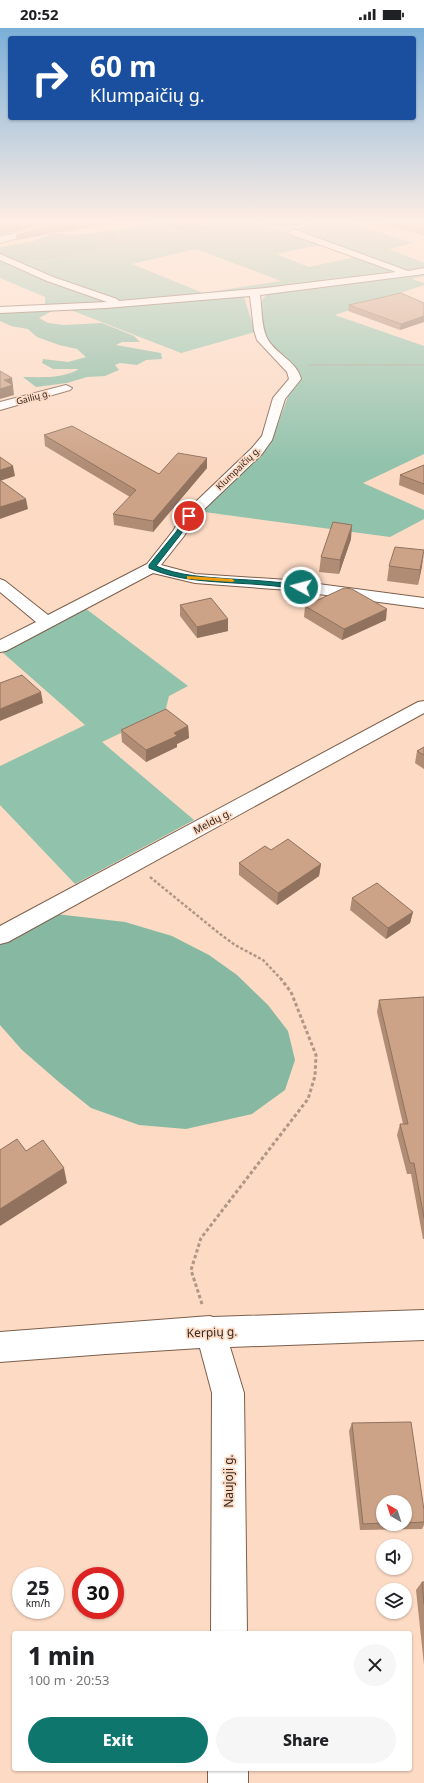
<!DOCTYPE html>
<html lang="en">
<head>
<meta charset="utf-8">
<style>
  :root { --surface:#fff; --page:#f6f6f6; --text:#202124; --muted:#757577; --accent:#0f766e }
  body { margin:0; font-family:"Noto Sans",sans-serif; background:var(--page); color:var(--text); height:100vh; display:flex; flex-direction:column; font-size:15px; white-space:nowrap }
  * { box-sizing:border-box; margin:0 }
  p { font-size:13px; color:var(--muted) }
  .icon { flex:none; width:22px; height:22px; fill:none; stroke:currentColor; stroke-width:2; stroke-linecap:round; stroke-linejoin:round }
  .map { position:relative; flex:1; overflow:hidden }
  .details { position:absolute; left:12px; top:1603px; width:400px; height:140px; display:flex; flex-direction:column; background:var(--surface); border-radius:4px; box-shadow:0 1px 3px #0004 }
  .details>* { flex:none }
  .banner { position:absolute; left:8px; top:8px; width:408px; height:84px; border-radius:4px; box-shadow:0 1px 3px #0004; background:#1a4fa0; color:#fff; overflow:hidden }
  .needle { width:26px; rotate:321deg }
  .buttons { position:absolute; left:376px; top:1467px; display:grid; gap:8px }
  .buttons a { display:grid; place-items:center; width:36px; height:36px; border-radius:50%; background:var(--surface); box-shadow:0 1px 3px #0004; font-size:20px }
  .speed { position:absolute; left:12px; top:1539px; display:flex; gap:8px; font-size:20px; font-weight:700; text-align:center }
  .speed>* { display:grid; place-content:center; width:52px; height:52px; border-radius:50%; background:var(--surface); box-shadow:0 1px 3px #0004; line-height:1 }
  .speed small { font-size:10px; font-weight:400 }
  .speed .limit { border:6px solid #d22; background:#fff; color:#111 }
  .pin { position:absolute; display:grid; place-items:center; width:34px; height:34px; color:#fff; margin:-17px; border:2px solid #fff; border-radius:50%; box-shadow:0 1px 4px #0007 }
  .me { position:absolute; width:44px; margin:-22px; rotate:277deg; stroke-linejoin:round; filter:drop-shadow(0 0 3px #0008) }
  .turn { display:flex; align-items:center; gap:14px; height:84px; padding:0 16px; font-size:18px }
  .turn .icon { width:52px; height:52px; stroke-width:2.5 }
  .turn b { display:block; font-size:28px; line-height:34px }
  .round { display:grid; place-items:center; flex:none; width:42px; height:42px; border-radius:21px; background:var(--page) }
  .head { display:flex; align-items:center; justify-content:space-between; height:68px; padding:0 16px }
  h1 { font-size:24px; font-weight:800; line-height:30px }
  .cta { display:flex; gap:8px; margin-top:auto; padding:8px 16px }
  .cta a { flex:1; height:46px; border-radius:24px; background:var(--accent); color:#fff; font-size:16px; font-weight:800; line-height:46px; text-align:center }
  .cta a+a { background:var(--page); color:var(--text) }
  .status { display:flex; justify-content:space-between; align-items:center; height:28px; padding:0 20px; background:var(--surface); direction:ltr }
  .status svg { height:11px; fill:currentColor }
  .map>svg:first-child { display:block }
</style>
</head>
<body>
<div class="status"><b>20:52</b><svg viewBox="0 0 49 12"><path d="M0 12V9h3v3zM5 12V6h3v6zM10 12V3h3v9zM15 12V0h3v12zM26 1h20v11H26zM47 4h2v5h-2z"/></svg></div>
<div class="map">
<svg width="424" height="1755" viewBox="0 0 424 1755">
  <rect width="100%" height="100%" fill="#fcdac4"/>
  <path fill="#91c2ab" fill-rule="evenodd" d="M165,193h17l-11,3 2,4 14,3 20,-4 2,-5 -5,-1h46l38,11 33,-11h25l66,22 -23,6 35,14v6l-172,23 -207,14v-9l-45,-19v-11l83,-13 37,-14 -4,-5 2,-5zM321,217l35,12 -47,10 -33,-13zM196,221l85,32 -78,12 -71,-29z
    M424,244v4l-12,3 12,4v2l-89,30 89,31v108l-61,29 61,27v9l-34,18 -193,-26 63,-56 12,-15 25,-68 -29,-31 -4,-8 -4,-26 3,-8 4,-5 75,-9z
    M244,269l11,35 -74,21 -113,-44z
    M85,580l103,78 -19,10 -4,16 -63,30 92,78 -119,64 -75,-79v-39l85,-41 -83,-73z"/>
  <path fill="#87b9a2" d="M118,202l-2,5 4,5 -37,14 -83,13v-20l34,-6 18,-8 22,2z
    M54,282l-15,8 9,5 16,2 38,-2 32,13 6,6h-18l-6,3 45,8 1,6 -16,1 -9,5 -17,-2 -5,2 4,5 -14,6 -18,1 -20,6 -31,4 -13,-10c18,0 39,2 56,-8h-26l-11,-6 1,-4 25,3 18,-5 -9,-8 -18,-4 -22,-8 -9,-8 -17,-3 -11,-5v-9z
    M56,886l69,8 47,14 37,19 28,20 31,30 20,26 7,29 -10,30 -33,24 -66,15 -47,-4 -48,-17 -31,-25 -38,-33 -22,-25v-80z"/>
  <path fill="#77a8c0" stroke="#638190" d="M182,193h22l9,3c-11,8 -33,9 -44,1z
    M265,193h43v1c-14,6 -30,5 -43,-1z"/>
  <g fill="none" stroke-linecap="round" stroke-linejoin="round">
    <g stroke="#7c5f4c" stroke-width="2">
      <path id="street" d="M60,193h13l-1,2 -72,20v-6z
        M293,201l115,42 16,-3v6l-164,21c2,13 1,31 7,43 8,16 30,23 34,41l-16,20 -13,41 -10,14 -67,64 -11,18 -23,29 34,9 93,6 136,18v10l-136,-18 -93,-7 -42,-10 -147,78 -6,1v-12l36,-18 -36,-30v-13l5,2 43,34 99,-51 26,-33 11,-18 68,-65 10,-12 11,-38 16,-19 -2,-7 -30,-32 -3,-10 -4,-34 -144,12 -106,5v-6l107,-5 -60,-21 -47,-21v-6l53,23 64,22 2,2 146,-13 131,-16 -106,-38 -1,-2z
        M66,357l6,3 -2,2 -70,20v-8z
        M424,673v12l-416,229 -8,2v-18l418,-224z
        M424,1282v30l-194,7 14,46 3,240h-36l1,-240 -12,-45 -94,6 -106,8v-30l210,-16 3,1z
        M208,1741h40v14h-40z"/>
    </g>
    <path stroke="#b09686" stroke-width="1.5" stroke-dasharray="1.5 1" stroke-linecap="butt" d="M309,337h115"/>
    <path stroke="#b09686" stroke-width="2.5" stroke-dasharray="3 2" stroke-linecap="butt" d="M150,849l70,57 15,11 28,15 19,20"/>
    <path stroke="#b09686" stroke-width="3" stroke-dasharray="3.5 2.5" stroke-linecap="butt" d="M202,1276l-11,-34 10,-32 107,-139 7,-23 1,-21 -25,-63 -10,-13"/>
    <use href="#street" fill="#fff" fill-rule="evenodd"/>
  </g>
  <path fill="#b08c74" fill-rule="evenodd" d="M65,193h53l-51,11 -3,-1 -48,9v-5z
    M375,193h49v15z
    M424,275v19l-24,8 -52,-19 1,-6z
    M44,407l115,39 48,-6 -54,64 -39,-7 -1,-11 17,-17 -85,-51z
    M424,437v30l-25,-10 1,-10z
    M351,511l-12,35 -20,-2 2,-15z
    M389,538h33l-4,19 -31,-4z
    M180,577l48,14v12l-31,7 -17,-22z
    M305,578l81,14 -44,20 -38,-23z
    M188,698l1,12 -12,6v3l-31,15 -24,-20 -1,-12z
    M424,719v22l-9,-6 2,-12z
    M271,822l50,14 -2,12 -42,29 -38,-30v-12z
    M352,870l61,14 -3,11 -24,16 -36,-29z
    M424,969v242h-1l-12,-65h-4l-10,-39 3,-11h3l-26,-112 2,-12z
    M352,1395l72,87v15l-2,4 -62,1 -11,-99zM383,1474h22v22h-22z
    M422,1554h2v83l-8,-75z"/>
  <path fill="#90725e" d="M34,193h20l-54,14v-5z
    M93,193h25l-51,11v-5z
    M63,198l1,5 -48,9v-5z
    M424,288v6l-24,8 1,-6z
    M12,350l2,17 -14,4v-10l4,-9z
    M207,430v10l-54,64v-11z
    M13,438l2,10 -15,5v-11z
    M26,471l2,10 -28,10v-12z
    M352,497l-1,14 -12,35 1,-14z
    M424,525l-2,13 -4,19 2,-15z
    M387,581l-1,11 -44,20 2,-11z
    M228,591v12l-31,7v-11z
    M41,664l2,11 -43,18v-12z
    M188,698l1,12 -12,6v3l-31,15v-12l28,-17z
    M321,836l-2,12 -42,29 1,-12z
    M413,884l-3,11 -24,16 2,-11z
    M64,1140l3,15 -67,43v-17z"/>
  <path fill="#cda387" stroke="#90725e" d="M0,193h34l-34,9z
    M65,193h28l-26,6 -4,-1 -47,9z
    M393,193h31v9z
    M401,265l23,10v13l-23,8 -52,-19z
    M0,343l12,7 -8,2 9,5 -13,4z
    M72,398l87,48 19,-21 29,5 -54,63 -40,-7 23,-24 -92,-55z
    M0,429l13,9 -13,4z
    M424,437v19l-24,-9z
    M0,452l26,19 -26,8z
    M333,494l19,3 -12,35 -19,-3z
    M395,519l29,3 -4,20 -31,-4z
    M344,560l8,1 35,20 -43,20 -39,-23z
    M211,570l17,21 -31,8 -17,-22z
    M22,647l19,17 -41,17v-26z
    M166,681l22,17 -14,7 3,3 -31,14 -25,-20z
    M424,719v8l-7,-4z
    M288,811l33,25 -43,29 -39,-30 26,-17 6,4z
    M377,855l36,29 -25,16 -36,-30z
    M424,969v221l-10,-55h-4l-10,-39h8l-29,-124z
    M17,1111l9,12 17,-11 21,28 -64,41v-59z
    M411,1394l13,88v12l-19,1v-21h-22v21l-20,1 -11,-101z
    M422,1554h2v22z"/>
  <linearGradient id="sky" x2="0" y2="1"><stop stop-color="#7bafd8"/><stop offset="0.44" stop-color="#feeee4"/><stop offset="1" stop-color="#feeee4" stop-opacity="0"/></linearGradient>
  <rect width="424" height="439" fill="url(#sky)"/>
  <path fill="#0f766e" stroke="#0a4d48" d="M189,486l3,2 -11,18 -25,32c23,10 49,11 75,13 23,1 47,3 70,6l3,2 -3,2c-22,-3 -45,-5 -67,-6 -30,-2 -58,-3 -85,-15v-3l27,-33 11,-17z"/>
  <path fill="#f59e0b" d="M187,548l45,3 3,2 -3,1 -43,-3h-2z"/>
  <g text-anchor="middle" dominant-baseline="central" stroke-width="3.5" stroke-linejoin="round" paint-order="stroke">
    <g font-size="9" fill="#34271f" stroke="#fcdac4">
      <text transform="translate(33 369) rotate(-15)">Gailių g.</text>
      <text transform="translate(238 440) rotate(-44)">Klumpaičių g.</text>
    </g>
    <g font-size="10" fill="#34271f" stroke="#fcdac4">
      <text transform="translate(212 793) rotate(-28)">Meldų g.</text>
    </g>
    <g font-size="12" fill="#34271f" stroke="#fcdac4">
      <text transform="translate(212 1304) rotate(-2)">Kerpių g.</text>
      <text transform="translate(228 1453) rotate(-90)">Naujoji g.</text>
    </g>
  </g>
</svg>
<div class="buttons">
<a><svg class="needle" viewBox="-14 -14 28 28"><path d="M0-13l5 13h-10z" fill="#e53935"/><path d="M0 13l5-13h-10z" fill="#757577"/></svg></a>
<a><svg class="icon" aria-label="sound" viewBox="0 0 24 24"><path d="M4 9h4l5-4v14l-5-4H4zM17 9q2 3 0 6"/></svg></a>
<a><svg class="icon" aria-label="layers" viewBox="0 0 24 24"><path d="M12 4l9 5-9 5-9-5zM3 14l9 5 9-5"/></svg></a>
</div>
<div class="speed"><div>25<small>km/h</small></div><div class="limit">30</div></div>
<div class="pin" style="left:189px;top:488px;background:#d93025"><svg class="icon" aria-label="arrive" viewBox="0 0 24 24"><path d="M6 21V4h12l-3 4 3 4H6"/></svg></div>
<svg class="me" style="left:301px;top:559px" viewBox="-20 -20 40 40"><circle r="17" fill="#0f766e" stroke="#fff" stroke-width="3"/><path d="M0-11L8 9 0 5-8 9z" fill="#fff"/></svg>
<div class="banner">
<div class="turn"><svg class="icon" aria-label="right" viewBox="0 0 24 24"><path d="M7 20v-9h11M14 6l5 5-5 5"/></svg><div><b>60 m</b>Klumpaičių g.</div></div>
</div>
<section class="details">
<div class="head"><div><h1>1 min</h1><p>100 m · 20:53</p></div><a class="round"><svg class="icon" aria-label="close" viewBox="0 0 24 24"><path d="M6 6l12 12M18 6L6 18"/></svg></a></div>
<div class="cta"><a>Exit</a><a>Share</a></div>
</section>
</div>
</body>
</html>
